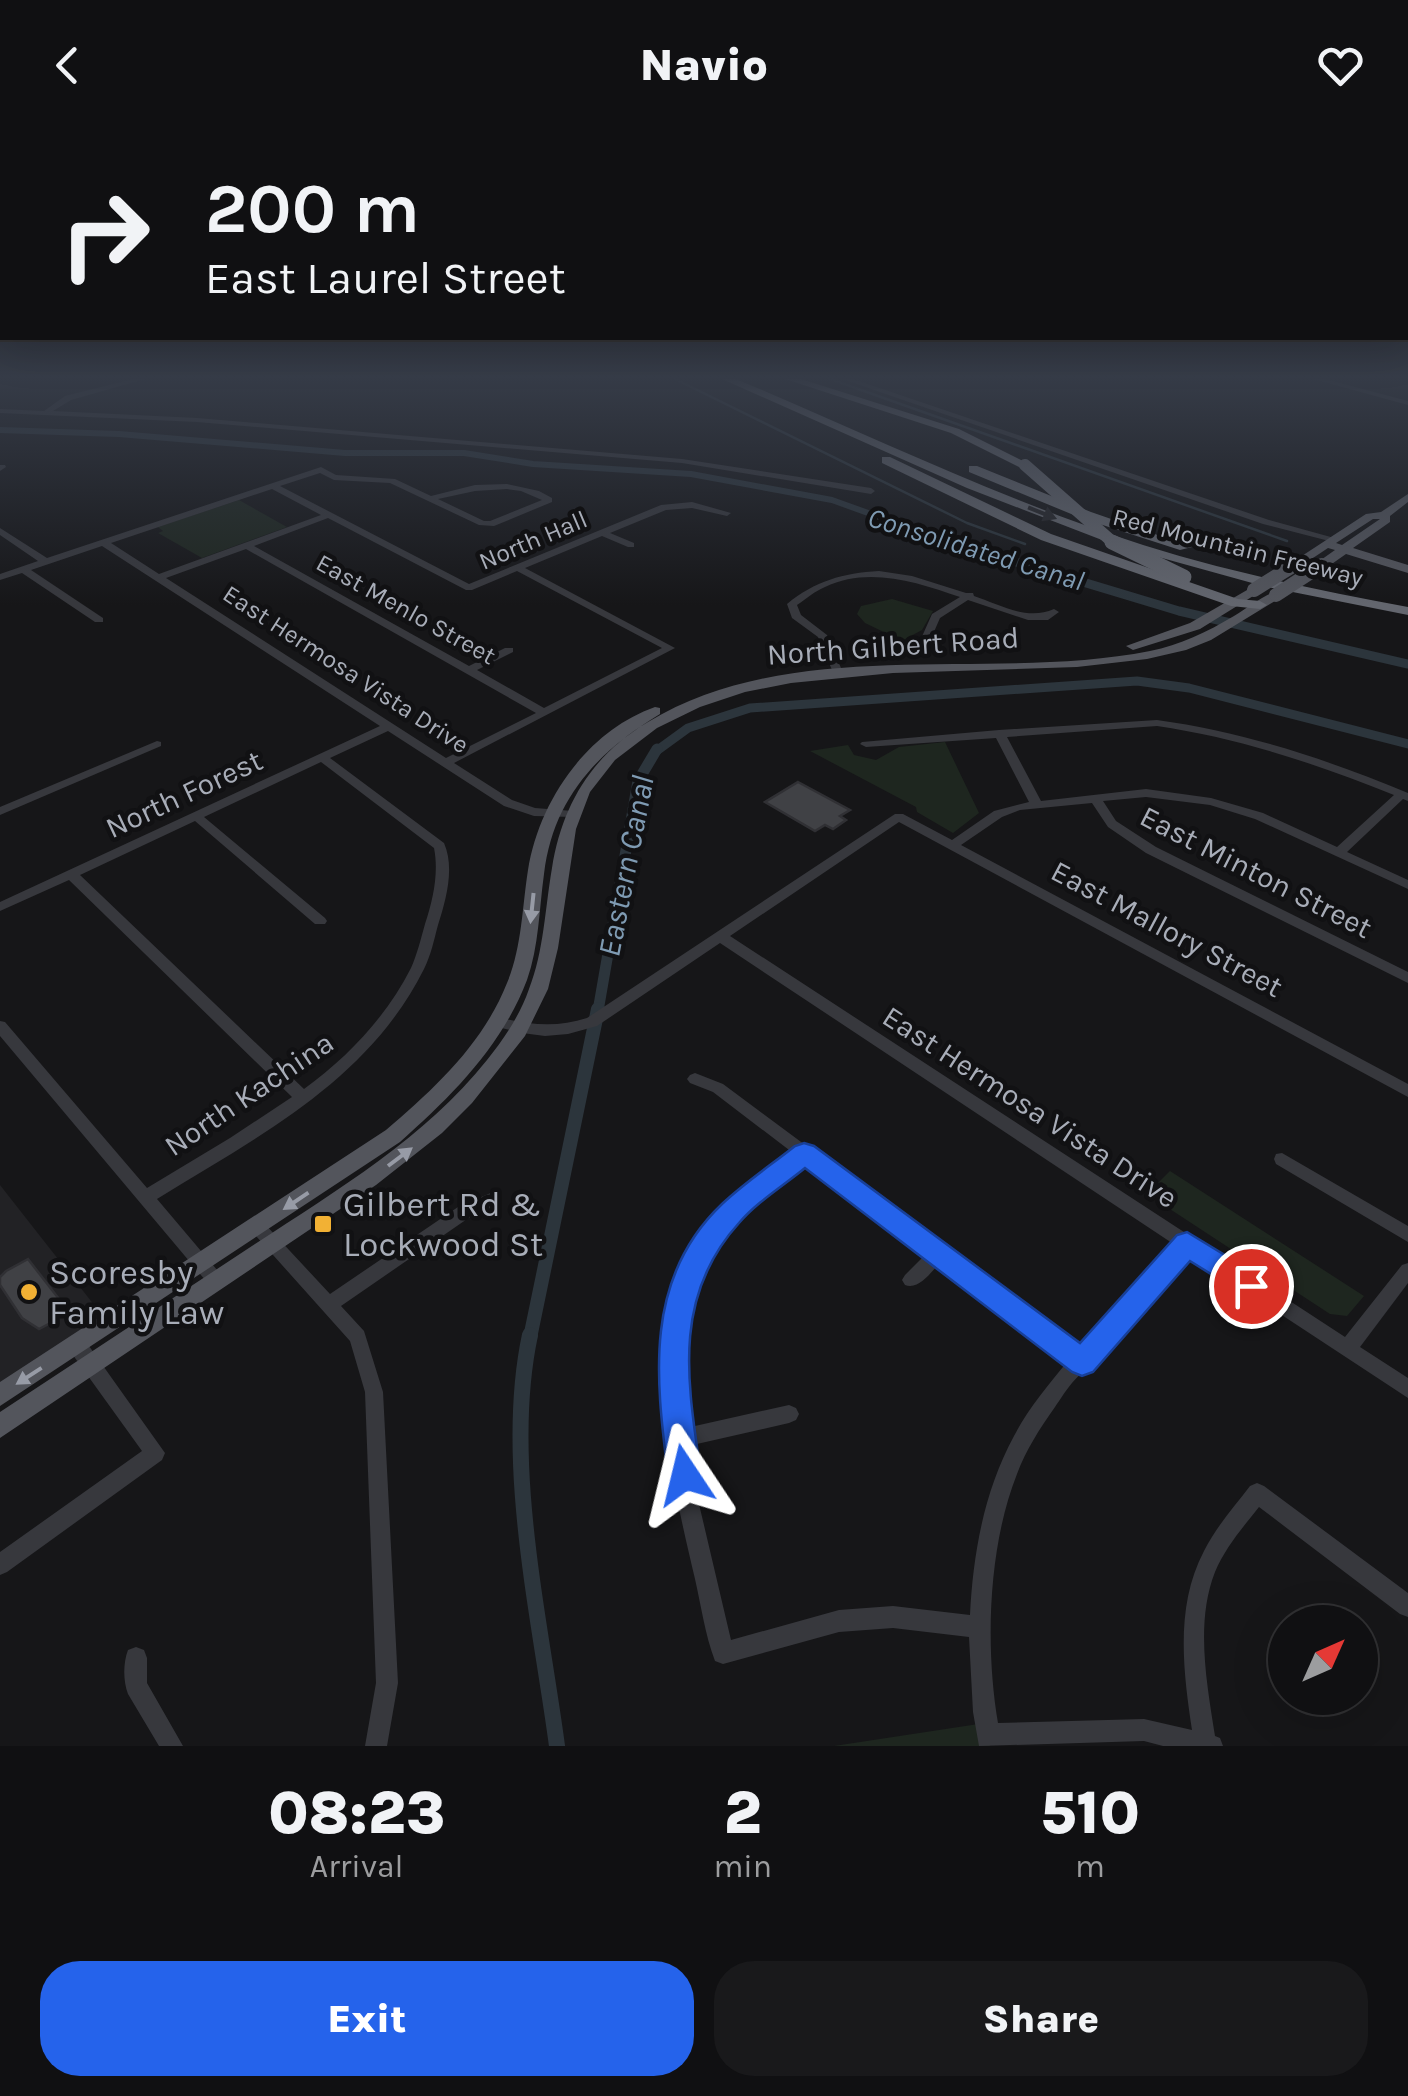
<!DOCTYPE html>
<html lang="en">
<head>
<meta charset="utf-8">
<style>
  :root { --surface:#101012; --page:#19191b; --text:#f1f3f6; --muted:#9c9d9f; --line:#303032; --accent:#2563eb }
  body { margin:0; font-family:Karla,sans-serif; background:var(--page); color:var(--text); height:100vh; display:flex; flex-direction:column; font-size:38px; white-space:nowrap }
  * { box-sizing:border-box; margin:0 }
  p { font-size:32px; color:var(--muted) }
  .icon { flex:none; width:55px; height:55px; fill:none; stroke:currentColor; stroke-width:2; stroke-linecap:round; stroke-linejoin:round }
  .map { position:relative; height:1616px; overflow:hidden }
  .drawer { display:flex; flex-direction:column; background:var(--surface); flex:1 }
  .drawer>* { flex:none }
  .banner { position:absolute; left:0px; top:0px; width:1410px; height:210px; box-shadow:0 10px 40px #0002,0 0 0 2px var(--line); background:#101012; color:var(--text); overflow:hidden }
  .needle { width:65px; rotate:45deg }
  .controls { position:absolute; left:1268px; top:1475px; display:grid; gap:20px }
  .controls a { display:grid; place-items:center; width:110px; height:110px; border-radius:50%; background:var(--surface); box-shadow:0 10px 40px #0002,0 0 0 2px var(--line); font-size:50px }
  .pin { position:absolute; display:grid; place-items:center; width:85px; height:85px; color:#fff; margin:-42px; border:5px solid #fff; border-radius:50%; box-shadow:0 2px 10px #0007 }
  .me { position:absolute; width:110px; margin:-55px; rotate:350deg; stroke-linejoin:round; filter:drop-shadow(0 0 8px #0008) }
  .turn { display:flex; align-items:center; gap:35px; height:210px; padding:0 40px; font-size:45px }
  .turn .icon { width:130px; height:130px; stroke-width:2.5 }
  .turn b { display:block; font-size:70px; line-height:85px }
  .eta { display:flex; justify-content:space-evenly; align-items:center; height:170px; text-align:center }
  .eta b { font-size:60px; font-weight:800; line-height:70px }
  .button { display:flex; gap:20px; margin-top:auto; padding:20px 40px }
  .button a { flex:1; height:115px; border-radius:40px; background:var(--accent); color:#fff; font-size:40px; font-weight:800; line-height:115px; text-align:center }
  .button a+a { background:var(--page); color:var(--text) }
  header { display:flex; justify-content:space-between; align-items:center; height:130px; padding:0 40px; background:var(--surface); font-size:45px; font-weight:800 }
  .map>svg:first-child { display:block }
</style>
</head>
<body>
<header><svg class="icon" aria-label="back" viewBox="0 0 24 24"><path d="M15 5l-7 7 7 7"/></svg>Navio<svg class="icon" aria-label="heart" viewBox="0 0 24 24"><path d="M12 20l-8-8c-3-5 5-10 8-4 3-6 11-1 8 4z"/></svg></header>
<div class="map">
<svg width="1408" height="1616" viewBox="0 0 1408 1616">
  <rect width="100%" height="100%" fill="#161618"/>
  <path fill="#222225" d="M0,1055l109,139 -109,71z"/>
  <path fill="#1e261f" d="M239,370l48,27 -85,31 -44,-25 5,-2 -5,-4z
    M892,469l41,12 -11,19 -15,8 8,16h-16l-5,-17 -29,-14 -8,-9 4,-8z
    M945,612l34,71 -26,20 -36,-21 -1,-5 -106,-56 38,-6 6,10 22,5 23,-13z
    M1170,1041l194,125 -17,20 -17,-2 -183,-120z
    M985,1593l5,23h-156z"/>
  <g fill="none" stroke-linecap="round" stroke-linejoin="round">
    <path stroke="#2c353c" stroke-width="2.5" d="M675,249l292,144 58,21
      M830,249l457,162"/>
    <path stroke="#2c353c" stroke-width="6" d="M0,300l119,4 226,19h119l69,11 158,10 141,26 125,45"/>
    <path stroke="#2c353c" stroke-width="9" d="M950,412l229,69 229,53
      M655,622l33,-24 62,-20 387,-27 52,7 219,56"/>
    <path stroke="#2c353c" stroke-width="11" d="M598,881l40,-230 19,-32"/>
    <path stroke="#2c353c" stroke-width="14" d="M530,1208l68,-329"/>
    <path stroke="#2c353c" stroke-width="16" d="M530,1205c-27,126 10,283 27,411"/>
  </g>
  <path fill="#404145" stroke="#303034" stroke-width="2.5" d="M798,652l52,28 -10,6 6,4 -13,9 -8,-4 -10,6 -50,-29z
    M28,1129l38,49 -8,11 -19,10 -17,-11 -22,-33v-8l6,-6z"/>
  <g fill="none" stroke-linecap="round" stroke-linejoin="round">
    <path fill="#37383d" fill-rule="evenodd" d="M133,249h12l-74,21 -18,11 144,7 485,41 189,29 4,3 -4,3 -189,-31 -485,-41 -197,-9v-4l44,2 21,-15z
      M842,249h11l416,141 69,19 -5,3 -70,-18z
      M1313,249h12l83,22v4z
      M0,335h5l1,2 -6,4z
      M321,337l15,8 59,4 36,17 44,-11 32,-1 32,7 13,7v4l-58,24 -15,-1 -89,-42 -56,-3 -14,-7 -40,13 189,98 192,-79 31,-3 39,11 -4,3 -35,-8 -26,2 -56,23 24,10v4h-6l-26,-11 -77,32 150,80 -221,115 58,37 23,8 38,3 2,3 -2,3 -39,-1 -30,-10 -116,-75 -58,27 114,85c11,25 2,57 -6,82 -4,15 -7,30 -14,44 -56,112 -165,167 -267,230l66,78 3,5 -3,5 -6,3 -6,-3 -211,-251v-15l5,1 142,166 83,-50 62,-41 -223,-217 -69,31v-9l380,-176 -278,-180 -71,24 72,48v4h-8l-73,-49 -22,7v-6l38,-13 -38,-26v-7l47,30zM272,359l49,26 -162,59 -48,-31zM507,359l14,2 21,9 -52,21h-6l-46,-22 37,-8zM328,388l138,72h6l45,-19 145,77 -118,60 -67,-38 36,-18v-4h-8l-36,18 -215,-120zM246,419l290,164 -90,45 -280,-180zM321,632l113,86c5,25 -1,52 -9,76 -4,14 -8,31 -14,44 -25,49 -63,89 -107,121l-224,-214 115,-54 120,103h10l2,-3 -2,-3 -121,-101z
      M879,441l33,5 54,17h7l1,3c27,9 53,25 80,13l5,3 -11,8h-20l-60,-20 -28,18 -10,23 -5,3 -5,-3 12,-27 28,-17c-43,-15 -92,-31 -135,-10 -10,4 -19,12 -28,18l4,10 26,20 17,40 -5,3 -4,-1 -17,-40 -26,-19 -5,-14c28,-23 56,-31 92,-33z
      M1157,590c87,12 169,39 251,73v8l-5,-2 -56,53 61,28v9l-153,-70 -45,-14 -64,-8 -43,4 13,20 40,26 252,125v11l-262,-130 -38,-26 -16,-24 -72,7 -18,7 -41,28 447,239v13l-509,-275 -169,114 615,401 57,-72 6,-2v20l-48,64 48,31v20l-219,-144 -85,92 -12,15 -2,7c-15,7 -26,26 -35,39 -15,21 -29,43 -38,67 -29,73 -32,173 -19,249l146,-4 48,11c-9,-60 -17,-124 12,-179 12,-24 30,-44 46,-65l7,-3 7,3 144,107v24l-8,-3 -141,-107c-16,20 -34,41 -44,65 -20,51 -8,112 0,164l5,2 3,8h-60l-19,-5 -165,5 -6,-34 -4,-75 -76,-9 -54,4 -116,32 -8,-3c-10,-26 -14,-56 -20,-82 -24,-102 -56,-234 -2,-331 23,-41 64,-67 100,-95l-80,-61 -23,-9 -3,-4 3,-4 5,-2 28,11 356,264 96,-103 -455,-302 -123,83 -29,8 -23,2 -23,-3 -29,-7 -2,-4 2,-4 5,-1c30,8 59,11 89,1l308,-204h8l49,26 42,-29 35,-9 -33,-64 -130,9 -6,-3 2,-2 137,-12zM1157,596c82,12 160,38 237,69l-57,52 -74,-34 -52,-15 -65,-9 -105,12 -34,-64zM804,1032l122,92 -21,21 -3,5 3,5c14,5 25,-12 34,-21l129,97c-20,24 -40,48 -54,75 -30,55 -41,118 -44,179l-77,-9 -54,4 -108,30 -32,-136 -11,-58 101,-23 7,-3 3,-6 -3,-6 -7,-3 -103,23c-7,-67 -6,-147 42,-200 22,-26 50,-45 76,-66z
      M157,611l4,1v4l-161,69v-8z
      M1282,1023l126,73v16l-132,-78 -2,-5 2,-5z
      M493,1062l6,2 2,5 -2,5 -29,13 -129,89 23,25 19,61 15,291 -11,63h-22l11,-63 -11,-291 -15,-51 -102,-114 3,-5 6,-2 6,2 67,72 128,-87z
      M77,1207l7,2 81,114 -3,7 -155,112 -7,3v-23l142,-101 -72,-100 -2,-6 2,-6z
      M136,1517l8,3 3,8v25l36,63h-24l-31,-52c-5,-13 -5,-31 0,-44z"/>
    <path fill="#53555c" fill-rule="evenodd" d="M1408,364v8l-18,14v6l-37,26 55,17v8l-62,-19 -20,14h-8v-6l17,-12 -7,-2 -33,22 -10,-3 81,-53 15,-2zM1373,389h7l-38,26 -6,-2z
      M1254,456l6,4 -2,3 -58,36 -67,21 -7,-4 64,-23z
      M1276,461l6,4 -2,3 -69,42 -25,10 -39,9 -70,8 -184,6 -102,10 -46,9 -45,15 -43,21 -42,32 -25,32 -14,37 -18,119 -10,41 -23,47 -53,67 -30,30 -66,52 -376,253v-26c85,-56 170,-112 255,-168 82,-54 170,-106 232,-184 17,-21 33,-45 42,-71 15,-38 16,-81 23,-121 10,-63 40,-113 96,-146 147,-89 341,-39 502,-71 30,-6 57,-19 84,-35 13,-8 27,-19 42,-25z
      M655,577l5,1v6c-63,38 -107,85 -116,160 -5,36 -5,72 -17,106 -25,66 -75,116 -127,162l-400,264v-24l386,-252c48,-41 97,-86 121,-147 15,-36 15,-75 21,-113 11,-69 59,-139 127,-163z"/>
    <path fill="#63666e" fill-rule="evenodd" d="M722,249h14c129,54 256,116 389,160 92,31 188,50 283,68v8l-145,-29 -148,-41 -148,-57z
      M785,249h16l158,50 72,36 -10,3 -70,-35z
      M882,327h8l161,77 187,65 22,2 7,4 -7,4 -29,-3 -190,-66 -159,-77z
      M969,336h8l114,46 101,35 -12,3 -99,-32 -112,-46z"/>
    <path stroke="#53555c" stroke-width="14" d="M1254,460l37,-23
      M1276,465l46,-30"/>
    <path stroke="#63666e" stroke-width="12" d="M1025,335l91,80"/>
    <path stroke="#63666e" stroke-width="15" d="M1112,412l72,35"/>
  </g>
  <defs><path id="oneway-solid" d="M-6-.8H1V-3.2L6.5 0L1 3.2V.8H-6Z" transform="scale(2.5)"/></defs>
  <use fill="#26262a" href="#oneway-solid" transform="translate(1042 383) rotate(22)"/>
  <g fill="#979ba6">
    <use href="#oneway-solid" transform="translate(532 778) rotate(96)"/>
    <use href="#oneway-solid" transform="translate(400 1027) rotate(-37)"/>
    <use href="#oneway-solid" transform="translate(296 1071) rotate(146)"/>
    <use href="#oneway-solid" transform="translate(29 1246) rotate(147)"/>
  </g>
  <linearGradient id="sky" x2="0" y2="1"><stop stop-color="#0c0c0d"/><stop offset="0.52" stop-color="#363c48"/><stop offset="1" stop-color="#363c48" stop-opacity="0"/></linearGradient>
  <rect width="1408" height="475" fill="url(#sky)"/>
  <path fill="#2563eb" stroke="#184099" stroke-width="2.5" d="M804,1013l10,3 266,197 97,-108 10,-3 74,45 5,9 -5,9 -10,4 -61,-38 -97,111 -11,4 -10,-4 -267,-204c-22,18 -48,34 -66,55 -68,75 -51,161 -38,252l-5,11 -11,5 -12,-5 -5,-11c-12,-96 -25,-196 54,-271 22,-21 49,-39 73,-58z"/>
  <g fill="#f2b134" stroke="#111113" stroke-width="4">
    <rect x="313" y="1084" width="20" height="20" rx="5"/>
    <circle cx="29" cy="1162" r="10"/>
  </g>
  <g text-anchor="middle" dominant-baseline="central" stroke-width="9" stroke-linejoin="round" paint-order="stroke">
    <g font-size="25" fill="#a8adb8" stroke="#111113">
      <text transform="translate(533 410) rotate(-23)">North Hall</text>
      <text transform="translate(1238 417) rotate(14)">Red Mountain Freeway</text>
      <text transform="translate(406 479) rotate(29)">East Menlo Street</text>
      <text transform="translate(346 539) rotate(33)">East Hermosa Vista Drive</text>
    </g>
    <g font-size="28" font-style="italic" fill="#7f9bb3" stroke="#111113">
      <text transform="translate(976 419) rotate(17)">Consolidated Canal</text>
    </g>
    <g font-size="30" fill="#a8adb8" stroke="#111113">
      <text transform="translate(893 516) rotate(-4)">North Gilbert Road</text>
      <text transform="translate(184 664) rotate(-25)">North Forest</text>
      <text transform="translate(1256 742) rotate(27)">East Minton Street</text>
      <text transform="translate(1167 799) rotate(28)">East Mallory Street</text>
      <text transform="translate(249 964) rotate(-34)">North Kachina</text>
      <text transform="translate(1030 977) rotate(33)">East Hermosa Vista Drive</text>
    </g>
    <g font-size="32" font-style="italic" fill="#7f9bb3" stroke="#111113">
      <text transform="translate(626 736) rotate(-79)">Eastern Canal</text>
    </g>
    <g font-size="35" fill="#a8adb8" stroke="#111113" text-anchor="start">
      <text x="343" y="1074">Gilbert Rd &amp;<tspan x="343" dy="40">Lockwood St</tspan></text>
      <text x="49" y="1142">Scoresby<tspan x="49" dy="40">Family Law</tspan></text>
    </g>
  </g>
</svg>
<div class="controls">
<a><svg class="needle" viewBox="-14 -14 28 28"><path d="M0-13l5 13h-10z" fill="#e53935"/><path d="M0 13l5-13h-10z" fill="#9c9d9f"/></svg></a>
</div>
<div class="pin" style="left:1251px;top:1156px;background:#d93025"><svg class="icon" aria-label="arrive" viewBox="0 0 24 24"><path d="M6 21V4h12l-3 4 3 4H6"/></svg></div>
<svg class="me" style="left:685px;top:1345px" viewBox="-20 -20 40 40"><path d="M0-17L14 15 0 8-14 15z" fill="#2563eb" stroke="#fff" stroke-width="4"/></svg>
<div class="banner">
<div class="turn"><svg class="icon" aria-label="right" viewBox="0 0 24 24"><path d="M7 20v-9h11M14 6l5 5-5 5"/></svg><div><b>200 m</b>East Laurel Street</div></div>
</div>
</div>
<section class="drawer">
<div class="eta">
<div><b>08:23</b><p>Arrival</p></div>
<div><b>2</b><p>min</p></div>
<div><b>510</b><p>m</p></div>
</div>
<div class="button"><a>Exit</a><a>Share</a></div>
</section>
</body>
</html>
